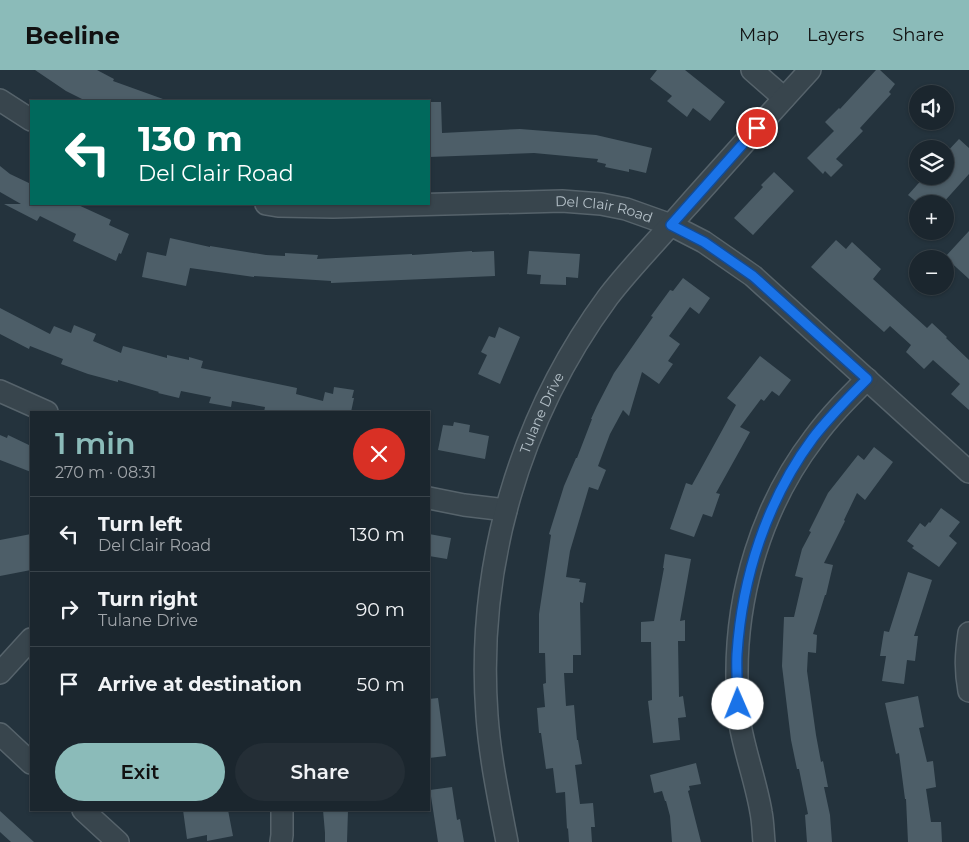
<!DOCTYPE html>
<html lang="en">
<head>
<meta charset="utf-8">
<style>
  :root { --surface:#1b262e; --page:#242e36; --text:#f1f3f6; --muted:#a0a5aa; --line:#39434a; --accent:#8bbbb9 }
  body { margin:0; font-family:Montserrat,sans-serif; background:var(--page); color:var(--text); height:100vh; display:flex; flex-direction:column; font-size:19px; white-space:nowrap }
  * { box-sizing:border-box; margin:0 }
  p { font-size:16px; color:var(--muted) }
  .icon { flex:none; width:28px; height:28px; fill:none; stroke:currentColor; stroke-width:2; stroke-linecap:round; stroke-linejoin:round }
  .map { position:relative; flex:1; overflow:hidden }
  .details { position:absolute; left:30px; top:341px; width:400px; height:400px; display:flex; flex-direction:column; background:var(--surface); border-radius:0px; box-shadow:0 1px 4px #0004,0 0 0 1px var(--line) }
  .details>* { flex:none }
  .banner { position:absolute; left:30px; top:30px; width:400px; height:105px; border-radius:0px; box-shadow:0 1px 4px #0004,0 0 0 1px var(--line); background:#00695c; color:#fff; overflow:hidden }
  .fabs { position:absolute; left:909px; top:15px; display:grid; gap:10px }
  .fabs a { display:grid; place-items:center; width:45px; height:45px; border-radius:50%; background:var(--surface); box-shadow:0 1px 4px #0004,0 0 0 1px var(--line); font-size:25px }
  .pin { position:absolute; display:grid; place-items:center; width:42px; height:42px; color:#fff; margin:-21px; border:2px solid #fff; border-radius:50%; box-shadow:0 1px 5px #0007 }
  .me { position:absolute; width:55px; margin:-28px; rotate:359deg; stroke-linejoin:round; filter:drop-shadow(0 0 4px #0008) }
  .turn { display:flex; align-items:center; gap:18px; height:105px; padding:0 25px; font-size:22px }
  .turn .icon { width:65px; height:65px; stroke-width:2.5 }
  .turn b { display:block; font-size:35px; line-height:42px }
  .round { display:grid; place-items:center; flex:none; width:52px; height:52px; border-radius:26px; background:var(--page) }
  .head { display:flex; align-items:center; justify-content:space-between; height:85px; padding:0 25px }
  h1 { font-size:30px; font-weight:600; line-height:38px; color:var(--accent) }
  .action { display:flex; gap:10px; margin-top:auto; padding:10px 25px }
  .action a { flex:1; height:58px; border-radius:30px; background:var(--accent); color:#111; font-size:20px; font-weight:600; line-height:58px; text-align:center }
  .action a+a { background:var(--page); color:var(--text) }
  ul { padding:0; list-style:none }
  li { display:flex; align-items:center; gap:15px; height:75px; padding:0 25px; border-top:1px solid var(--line) }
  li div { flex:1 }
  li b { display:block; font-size:19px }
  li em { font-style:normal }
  header { display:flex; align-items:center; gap:30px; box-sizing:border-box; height:70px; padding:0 25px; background:var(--accent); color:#111 }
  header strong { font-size:24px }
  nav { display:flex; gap:28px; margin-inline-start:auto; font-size:18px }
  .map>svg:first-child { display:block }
</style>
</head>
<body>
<header>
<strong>Beeline</strong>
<nav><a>Map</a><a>Layers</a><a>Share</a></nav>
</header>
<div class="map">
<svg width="969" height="772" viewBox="0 0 969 772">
  <rect width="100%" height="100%" fill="#24333d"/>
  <path fill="#4d5e68" d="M35,0h62l17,9 -1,2 50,18 -1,2h-76l-20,-10z
    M657,0h28l40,32 -15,19 -17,-13 -6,9 -20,-16 5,-5 -22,-17z
    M876,0h4l15,14 -6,8 2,2 -31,34 3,3 -27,28 7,6 -12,12 -6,-6 -2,3 -16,-16 27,-27 -9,-9 14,-14 1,1z
    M429,32h12l1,31 78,-4 76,6 56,13 -6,25 -17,-4v3l-24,-5 1,-3 -9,-2 1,-3 -64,-6 -105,4z
    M959,69l10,9v26l-27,30h-23l-11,-9 17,-19h20v-22z
    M0,96l10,8 21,10v20h45l35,16 -2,5 20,9 -8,20 -2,-1 -3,8 -43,-20 3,-7 -36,-18 -3,5 -33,-17h17l-21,-12z
    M774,102l20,19 -41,44 -19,-17 29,-31 -2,-2z
    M969,161v48l-24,-22z
    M170,168l40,9v-1l56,9 19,1v-3l33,2 -1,4 95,-5v1l60,-4v1l22,-1 1,25 -164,7v-2l-77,-5v1l-64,-9 -4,18 -44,-9 5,-25 19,4z
    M836,170l10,9 6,-7 29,27 -8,10 54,49 5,-5 15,14 -1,1 23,22v50l-18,-16 9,-10 -27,-24 -9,9 -18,-17 5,-7 -21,-19 -6,6 -73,-65z
    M529,181l51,3 -2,24 -12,-1v8l-26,-1 1,-9 -14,-1z
    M683,208l27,20 -11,16 -9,-7 -21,29 11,8 -12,17 5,3 -14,20 -17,-12 -13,44 -6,-6 -13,24 -12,32 8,4 -8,20 -9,-3 -19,64 -4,26 14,2 -1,3 7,1 -3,20 -3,-1 1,53h-8v18h-9l2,33 8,-1 3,35h1l4,24 -7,1 5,39 13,-1 2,24h-4l1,15h-23l-1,-14 -1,1 -2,-37 -9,1 -3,-25 -7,1 -5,-36h-2l-2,-25 8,-1 -2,-23 3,-1 -1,-30h-6v-39l12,-79 -2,-1 15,-48 12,-28h1l15,-39h-1l6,-13 17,-33 39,-56 -2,-1 19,-26 3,1z
    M0,238l50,26 4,-8 17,7 3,-8 22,9 -3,7 28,12 2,-7 44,12v-3l22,5v-3l14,4 -2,7 96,20 -1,6 27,7 2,-9 8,2 1,-7 20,3 -2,8h2l-3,14h-87l1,-5 -33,-6 -1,6 -22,-4 2,-6 -30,-6 -2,7 -21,-5 1,-1 -41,-12v2l-30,-8 -27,-10 2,-5 -33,-13 -1,3 -29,-15z
    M499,257l21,10 -20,47 -22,-10 9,-19 -6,-3 8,-16 6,2z
    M760,286l31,24 -12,16 -7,-5 -8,10 -3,-2 -21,28 10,5 -34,61 4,1 -8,23 -9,-3 -9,23 -24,-8 16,-46 6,2 44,-80 -9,-7z
    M454,352l16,3 -1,7 20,4 -4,23 -47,-9 5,-25 10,1z
    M0,365l7,3 1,-3 23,11v26l-31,-12z
    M874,377l19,15 -28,38 -8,-7 -13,27 1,1 -21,42 9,2 -7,30h-1l-12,39 4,1 -1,18 -8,-1 -1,19 9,64 5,27 2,-1 5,26h-4l6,28 2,27h-25l-2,-27 3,-1 -9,-45h-2l-6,-29 -9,-74 2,-49h10l9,-39 -8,-2 7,-27 9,-17 -2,-1 19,-38 30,-38 6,5z
    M941,438l19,14 -11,14 8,7 -18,24 -27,-19 2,-2 -7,-5 13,-18 5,4 4,-5 1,1z
    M31,464v36l-31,6v-36z
    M429,464l22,4 -4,21 -18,-3z
    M665,484l26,5 -11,62 5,-1v21h-7l1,56 4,-1 3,21 -8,1 2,22 -27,3 -5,-42 4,-1 -1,-58h-10v-20l13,-1 10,-53h-1z
    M908,502l24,8 -18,56h4l-3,25 -8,-1 -3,24 -22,-3 4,-25h-6l4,-25 5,1z
    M918,626l6,31 -5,1 8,34 6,-1 3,26 -10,2 5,33h10l1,20h-34l-2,-43h-1l-6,-46 -3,1 -11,-51z
    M438,628l8,58 -17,2v-59z
    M696,693l5,21 -12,2 1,4 -2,1 13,51h-29l-2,-26 -4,-15h-1l-3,-10 -8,2 -4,-18z
    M452,717l5,33 3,-1 4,23h-26l-8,-52z
    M183,740h45l5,26 -26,5v-6l-20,4z
    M323,740h25l-1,32h-22v-9z
    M0,741l34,31h-23l-11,-10z"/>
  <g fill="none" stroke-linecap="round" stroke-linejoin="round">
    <g stroke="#56636b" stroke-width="24">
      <g id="street">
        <path d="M752,0l32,28"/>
        <path d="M0,30l31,20"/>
        <path id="s1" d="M266,134l12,2 55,1 229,-6 39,3 25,5 45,16 33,17 49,34 216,196"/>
        <path d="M0,321l47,21"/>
        <path d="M429,428l35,7 42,5"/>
        <path d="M969,563c-3,21 -4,36 0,58"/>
        <path d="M0,603l31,-34"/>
        <path d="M0,664l31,29"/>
        <path d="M83,740l35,32"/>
        <path d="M281,772l1,-7v-25"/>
        <path id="s2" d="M507,772c-8,-42 -17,-84 -20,-126 -11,-149 32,-298 121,-419 23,-30 50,-57 75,-86 42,-47 84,-94 127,-141"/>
        <path d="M764,772c-1,-10 -1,-20 -3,-30 -5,-30 -16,-59 -21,-88 -2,-15 -2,-31 -3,-46 -1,-85 25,-172 77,-240 16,-22 34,-40 53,-59"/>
      </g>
    </g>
    <use href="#street" stroke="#38454d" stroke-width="21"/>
  </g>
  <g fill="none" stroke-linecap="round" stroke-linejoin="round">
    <g stroke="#114b97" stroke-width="12">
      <path id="route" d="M738,634c0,-17 -2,-34 -1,-50 5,-77 30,-154 76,-216 16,-21 35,-40 54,-59l-114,-103 -49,-34 -33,-17 86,-97"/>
    </g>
    <use href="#route" stroke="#1a73e8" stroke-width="9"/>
  </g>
  <g text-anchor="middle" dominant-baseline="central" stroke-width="5" stroke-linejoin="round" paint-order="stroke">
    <g font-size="14" fill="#b4c0c8" stroke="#1d2a32">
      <text stroke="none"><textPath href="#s1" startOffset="339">Del Clair Road</textPath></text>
      <text stroke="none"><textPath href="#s2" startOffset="439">Tulane Drive</textPath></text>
    </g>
  </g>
</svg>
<div class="fabs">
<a><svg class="icon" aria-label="sound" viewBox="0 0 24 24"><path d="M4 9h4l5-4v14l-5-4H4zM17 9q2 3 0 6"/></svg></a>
<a><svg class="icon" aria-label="layers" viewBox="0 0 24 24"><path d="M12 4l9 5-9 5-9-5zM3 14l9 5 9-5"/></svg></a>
<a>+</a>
<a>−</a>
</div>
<div class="pin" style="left:757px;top:58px;background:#d93025"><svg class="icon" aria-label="arrive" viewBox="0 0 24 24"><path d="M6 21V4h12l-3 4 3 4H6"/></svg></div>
<svg class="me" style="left:738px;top:634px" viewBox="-20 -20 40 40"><circle r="19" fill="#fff"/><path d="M0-13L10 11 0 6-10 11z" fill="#1a73e8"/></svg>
<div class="banner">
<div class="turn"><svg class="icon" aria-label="left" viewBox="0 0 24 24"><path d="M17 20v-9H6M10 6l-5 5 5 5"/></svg><div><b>130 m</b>Del Clair Road</div></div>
</div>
<section class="details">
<div class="head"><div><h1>1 min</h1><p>270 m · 08:31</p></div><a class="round" style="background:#d93025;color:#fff"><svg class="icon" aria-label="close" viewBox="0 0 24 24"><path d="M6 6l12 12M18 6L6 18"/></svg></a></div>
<ul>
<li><svg class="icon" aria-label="left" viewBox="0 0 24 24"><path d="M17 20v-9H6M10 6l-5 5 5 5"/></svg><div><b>Turn left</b><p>Del Clair Road</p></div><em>130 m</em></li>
<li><svg class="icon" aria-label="right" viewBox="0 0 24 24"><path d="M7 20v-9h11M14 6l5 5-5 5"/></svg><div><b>Turn right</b><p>Tulane Drive</p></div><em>90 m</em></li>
<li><svg class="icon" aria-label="arrive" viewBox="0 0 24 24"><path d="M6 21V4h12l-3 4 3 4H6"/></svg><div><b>Arrive at destination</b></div><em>50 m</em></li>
</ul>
<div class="action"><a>Exit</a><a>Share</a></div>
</section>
</div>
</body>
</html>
